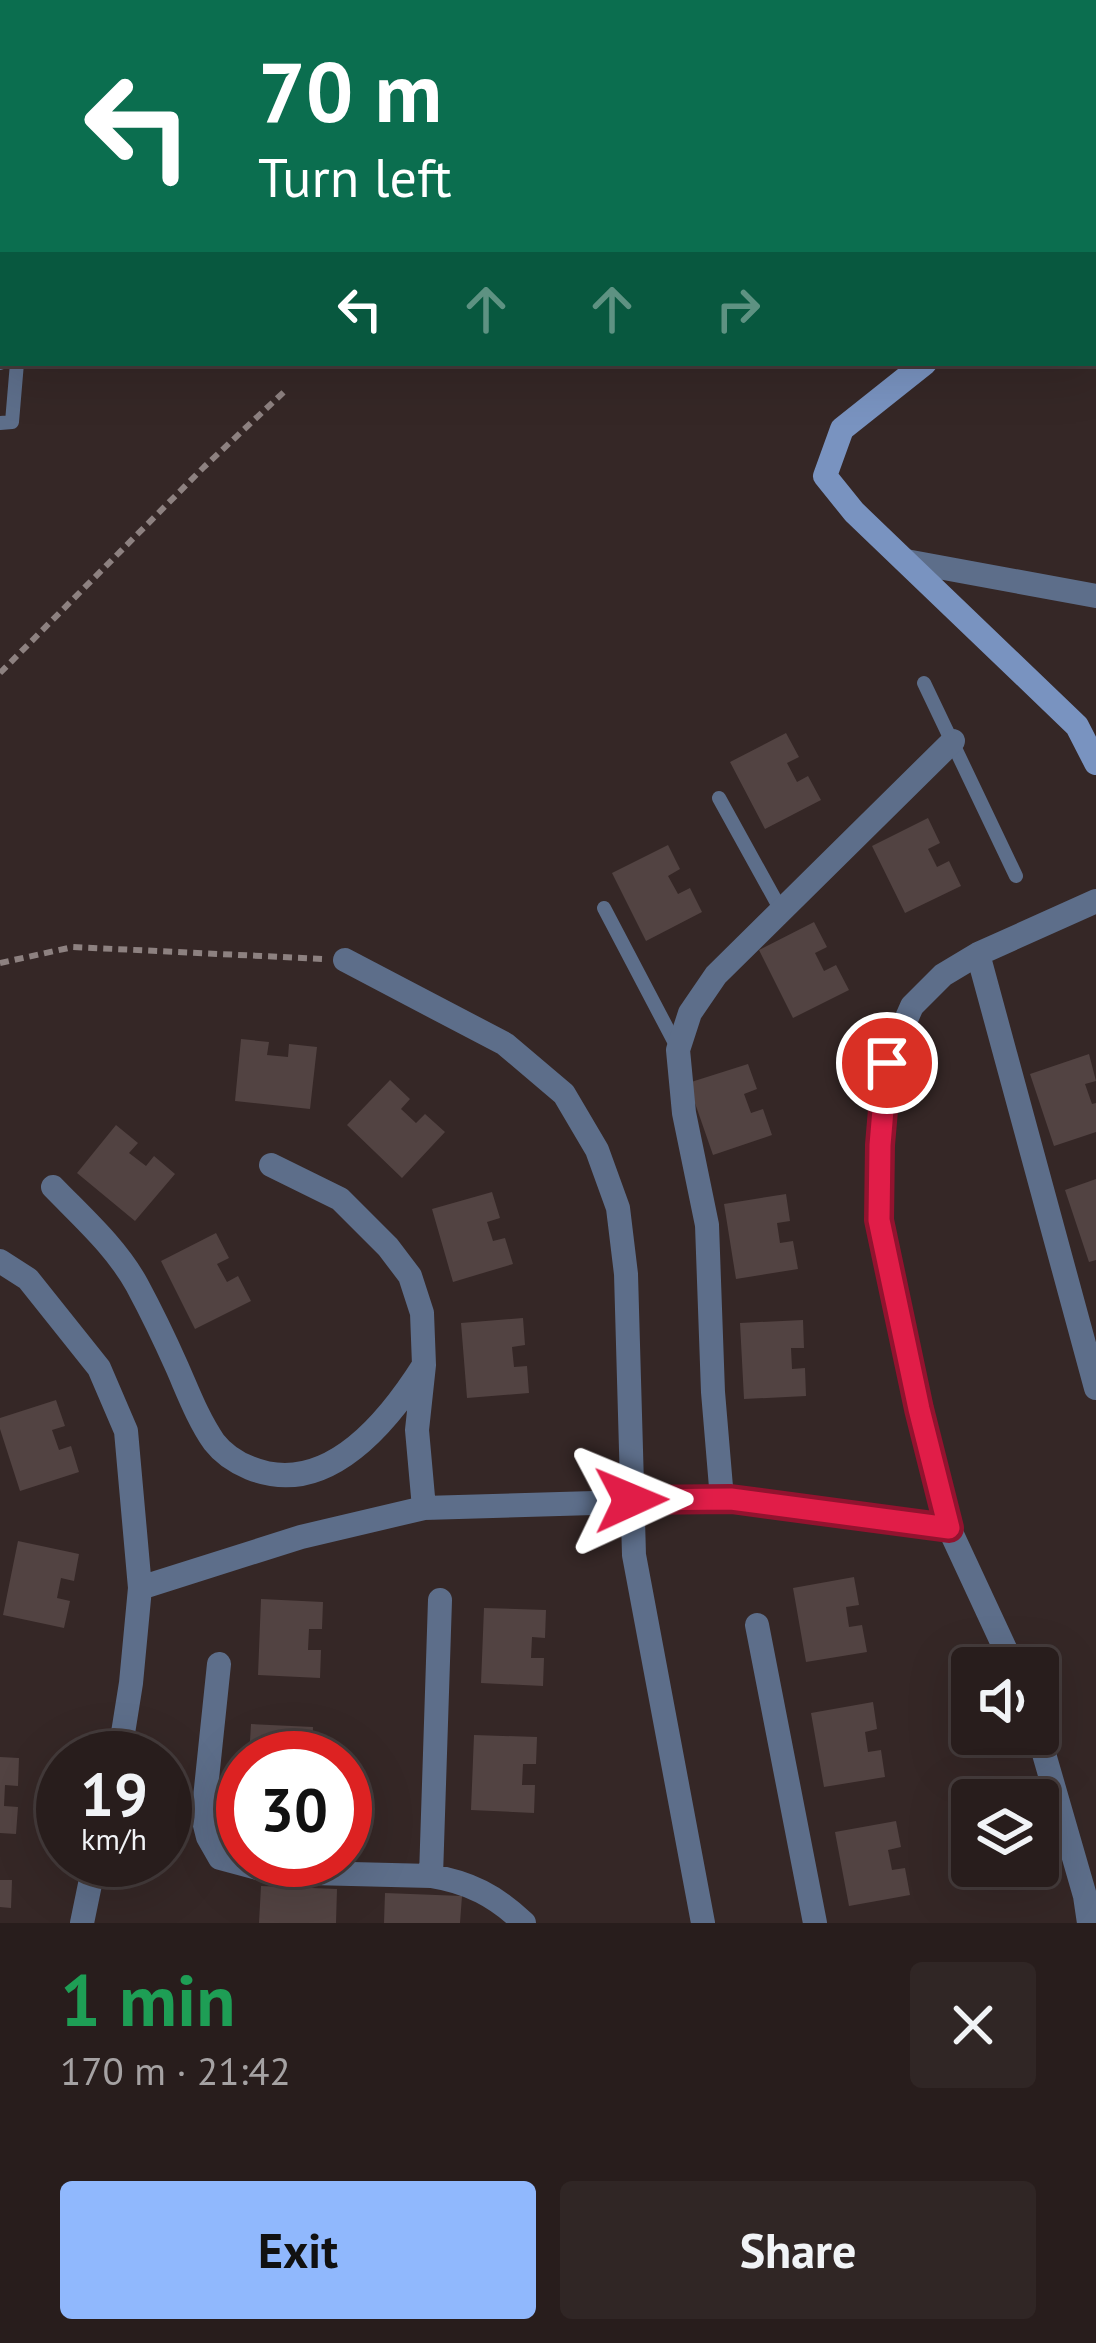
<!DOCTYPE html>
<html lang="en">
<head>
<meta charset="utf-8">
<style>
  :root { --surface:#281d1c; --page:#302625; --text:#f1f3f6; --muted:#a5a2a3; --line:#443b3b; --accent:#90b8fd }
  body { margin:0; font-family:"PT Sans",sans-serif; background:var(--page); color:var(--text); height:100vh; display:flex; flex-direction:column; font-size:45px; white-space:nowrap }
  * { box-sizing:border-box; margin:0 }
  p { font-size:39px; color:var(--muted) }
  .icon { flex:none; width:66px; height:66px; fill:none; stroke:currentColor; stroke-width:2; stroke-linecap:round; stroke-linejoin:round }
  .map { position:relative; height:1923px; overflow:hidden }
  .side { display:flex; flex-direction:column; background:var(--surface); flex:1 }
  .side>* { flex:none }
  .top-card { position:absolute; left:0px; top:0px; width:1098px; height:366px; box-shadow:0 12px 48px #0002,0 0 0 3px var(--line); background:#0b6e4f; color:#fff; overflow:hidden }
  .buttons { position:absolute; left:951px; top:1647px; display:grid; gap:24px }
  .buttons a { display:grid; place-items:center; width:108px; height:108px; border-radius:12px; background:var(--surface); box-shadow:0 12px 48px #0002,0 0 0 3px var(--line); font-size:60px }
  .speed { position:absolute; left:36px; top:1731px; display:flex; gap:24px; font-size:60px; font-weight:700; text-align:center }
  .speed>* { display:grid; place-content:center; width:156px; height:156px; border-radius:50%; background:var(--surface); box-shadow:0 12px 48px #0002,0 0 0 3px var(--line); line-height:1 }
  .speed small { font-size:30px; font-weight:400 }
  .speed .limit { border:18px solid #d22; background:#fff; color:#111 }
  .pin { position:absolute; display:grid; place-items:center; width:102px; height:102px; color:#fff; margin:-51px; border:6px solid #fff; border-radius:50%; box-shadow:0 3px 12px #0007 }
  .me { position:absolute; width:132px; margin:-66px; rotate:89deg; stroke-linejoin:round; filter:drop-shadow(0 0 9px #0008) }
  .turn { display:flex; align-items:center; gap:42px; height:252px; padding:0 60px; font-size:54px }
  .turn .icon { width:156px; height:156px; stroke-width:2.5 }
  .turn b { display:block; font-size:84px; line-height:102px }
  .lanes { display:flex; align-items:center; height:114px; padding:0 60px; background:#0003; justify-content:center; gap:60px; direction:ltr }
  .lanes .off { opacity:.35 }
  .round { display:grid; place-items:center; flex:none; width:126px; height:126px; border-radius:12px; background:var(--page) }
  .overview { display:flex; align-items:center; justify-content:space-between; height:204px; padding:0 60px }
  h1 { font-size:72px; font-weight:600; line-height:90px; color:#1e9e55 }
  .primary-button { display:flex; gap:24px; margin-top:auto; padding:24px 60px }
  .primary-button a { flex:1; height:138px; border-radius:12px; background:var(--accent); color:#111; font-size:48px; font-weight:600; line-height:138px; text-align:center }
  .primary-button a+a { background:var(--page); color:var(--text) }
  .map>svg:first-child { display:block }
</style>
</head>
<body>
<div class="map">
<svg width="1096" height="1923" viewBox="0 0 1096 1923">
  <rect width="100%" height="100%" fill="#352726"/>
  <path fill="#524342" d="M786,733l13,24 -12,6 10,19 11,-6 13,24 -56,29 -35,-67z
    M928,818l12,25 -12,6 9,18 12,-6 12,25 -56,27 -33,-67z
    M668,845l12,24 -12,7 10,18 12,-6 12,24 -56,29 -34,-68z
    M814,922l13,25 -12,6 9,18 12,-6 13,25 -56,28 -34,-68z
    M241,1039l28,3 -2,13 21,2 1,-13 28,3 -7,62 -75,-8z
    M1089,1054l7,27 -11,3 7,20 4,-1v29l-42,14 -24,-72z
    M748,1064l9,25 -13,5 7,19 12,-4 9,26 -59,20 -25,-72z
    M390,1080l20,19 -9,10 15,14 9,-9 20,18 -43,46 -55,-53z
    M116,1125l22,18 -9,10 17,13 8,-10 21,18 -40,47 -58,-48z
    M1096,1179v81l-7,2 -24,-72z
    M492,1192l8,26 -13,4 6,19 12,-3 8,26 -60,18 -21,-73z
    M786,1194l4,27 -13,2 3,20 13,-2 5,28 -62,10 -12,-75z
    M216,1233l13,25 -12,6 10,18 11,-6 13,25 -56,28 -34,-68z
    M523,1318l2,27 -13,2 2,20 13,-1 2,27 -62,5 -6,-75z
    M803,1320l1,28h-13l1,21 13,-1 1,28 -62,3 -4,-76z
    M56,1400l9,26 -13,4 7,20 12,-4 8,26 -59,19 -20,-62v-11z
    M18,1541l61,13 -5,27 -13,-3 -4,20 13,3 -6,27 -61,-13z
    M854,1577l5,28 -13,2 3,20 13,-2 5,27 -61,10 -13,-74z
    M261,1599l62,3 -1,27h-13l-1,21h13l-1,28 -62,-3z
    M484,1608l62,2 -1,28 -13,-1 -1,21h13l-1,28 -62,-3z
    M873,1702l4,27 -12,3 3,20 13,-2 4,27 -61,10 -13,-74z
    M251,1724l62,3 -1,27 -13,-1v5h-50z
    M474,1735l63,2 -1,27h-13l-1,21h13l-1,28 -63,-3z
    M0,1757l19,1 -1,28 -13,-1 -1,21 14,1 -2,27 -16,-1z
    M896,1821l5,26 -13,3 4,20 13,-2 5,27 -61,11 -14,-74z
    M0,1880h12l-1,28 -11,-1z
    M261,1886l76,3 -1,34h-77z
    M385,1893l77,3 -2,27h-76z"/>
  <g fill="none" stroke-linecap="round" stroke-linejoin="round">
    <path stroke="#8d8180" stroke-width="6" stroke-dasharray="9 6" stroke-linecap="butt" d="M0,673l204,-206 82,-77
      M0,963l73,-16 251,12"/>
    <path stroke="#5d6e8a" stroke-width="14" d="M0,363l3,-5
      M0,423l12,-1 5,-59
      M924,683l92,193
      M719,798l63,114
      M604,908l73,139"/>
    <path stroke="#5d6e8a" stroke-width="24" d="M337,0l2,3
      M579,0l2,3
      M0,81l3,7
      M906,561l190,35
      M978,954l118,434
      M345,960l160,84 59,50 33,56 21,58 8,66 8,281 69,368
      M271,1165l69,34 48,48 22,29 12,37 2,52 -7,65 7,78
      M53,1187c30,31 63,60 84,98 14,26 28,55 40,82 11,25 21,52 37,75 10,13 21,20 36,26 76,31 138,-46 174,-103
      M0,1261l28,18 71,89 27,63 14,157 -9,95 -12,75
      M722,1499l-9,-107 -6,-167 -23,-112 -6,-63 12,-37 26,-38 237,-234
      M140,1588l161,-51 123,-29 307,-9 218,29
      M757,1625l58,298
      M219,1664l-16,153 5,20 12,21 52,14 159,4c38,6 65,20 93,47
      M1014,1668l-65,-140 -31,-119 -39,-189 1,-75 7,-82 25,-57 31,-31 35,-21 118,-53
      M1038,1733l47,163 4,27
      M431,1876l9,-276
      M82,1923l13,-63"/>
    <path stroke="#7993c0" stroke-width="24" d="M844,0l2,3
      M925,363l-83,66 -17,47 29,36 223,214 19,37"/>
  </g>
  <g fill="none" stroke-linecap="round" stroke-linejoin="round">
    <g stroke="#92132f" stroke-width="30">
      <path id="route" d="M631,1500l100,-1 218,29 -30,-119 -40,-189 1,-75 7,-82"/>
    </g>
    <use href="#route" stroke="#e11d48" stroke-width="21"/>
  </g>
</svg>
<div class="buttons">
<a><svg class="icon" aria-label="sound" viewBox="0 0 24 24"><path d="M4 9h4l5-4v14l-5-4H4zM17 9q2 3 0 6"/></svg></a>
<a><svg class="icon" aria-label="layers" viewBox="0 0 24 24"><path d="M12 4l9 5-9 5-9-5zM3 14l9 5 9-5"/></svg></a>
</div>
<div class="speed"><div>19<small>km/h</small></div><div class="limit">30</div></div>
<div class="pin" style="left:887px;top:1063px;background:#d93025"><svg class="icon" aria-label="arrive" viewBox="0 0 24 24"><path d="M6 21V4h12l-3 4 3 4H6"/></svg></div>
<svg class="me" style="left:631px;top:1500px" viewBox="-20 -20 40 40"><path d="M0-17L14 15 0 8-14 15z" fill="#e11d48" stroke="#fff" stroke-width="4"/></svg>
<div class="top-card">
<div class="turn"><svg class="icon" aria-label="left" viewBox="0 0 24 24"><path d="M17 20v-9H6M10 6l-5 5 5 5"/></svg><div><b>70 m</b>Turn left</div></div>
<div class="lanes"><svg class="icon" aria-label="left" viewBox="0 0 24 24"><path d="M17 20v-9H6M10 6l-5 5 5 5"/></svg><svg class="icon off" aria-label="ahead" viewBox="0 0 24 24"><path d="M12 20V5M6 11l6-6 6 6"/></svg><svg class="icon off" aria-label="ahead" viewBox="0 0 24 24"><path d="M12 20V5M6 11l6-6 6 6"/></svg><svg class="icon off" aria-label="right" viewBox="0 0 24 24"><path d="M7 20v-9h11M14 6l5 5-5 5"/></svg></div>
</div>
</div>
<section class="side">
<div class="overview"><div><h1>1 min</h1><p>170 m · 21:42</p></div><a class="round"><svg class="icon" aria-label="close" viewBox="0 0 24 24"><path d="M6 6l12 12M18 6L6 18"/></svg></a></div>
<div class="primary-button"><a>Exit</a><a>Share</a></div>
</section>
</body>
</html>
